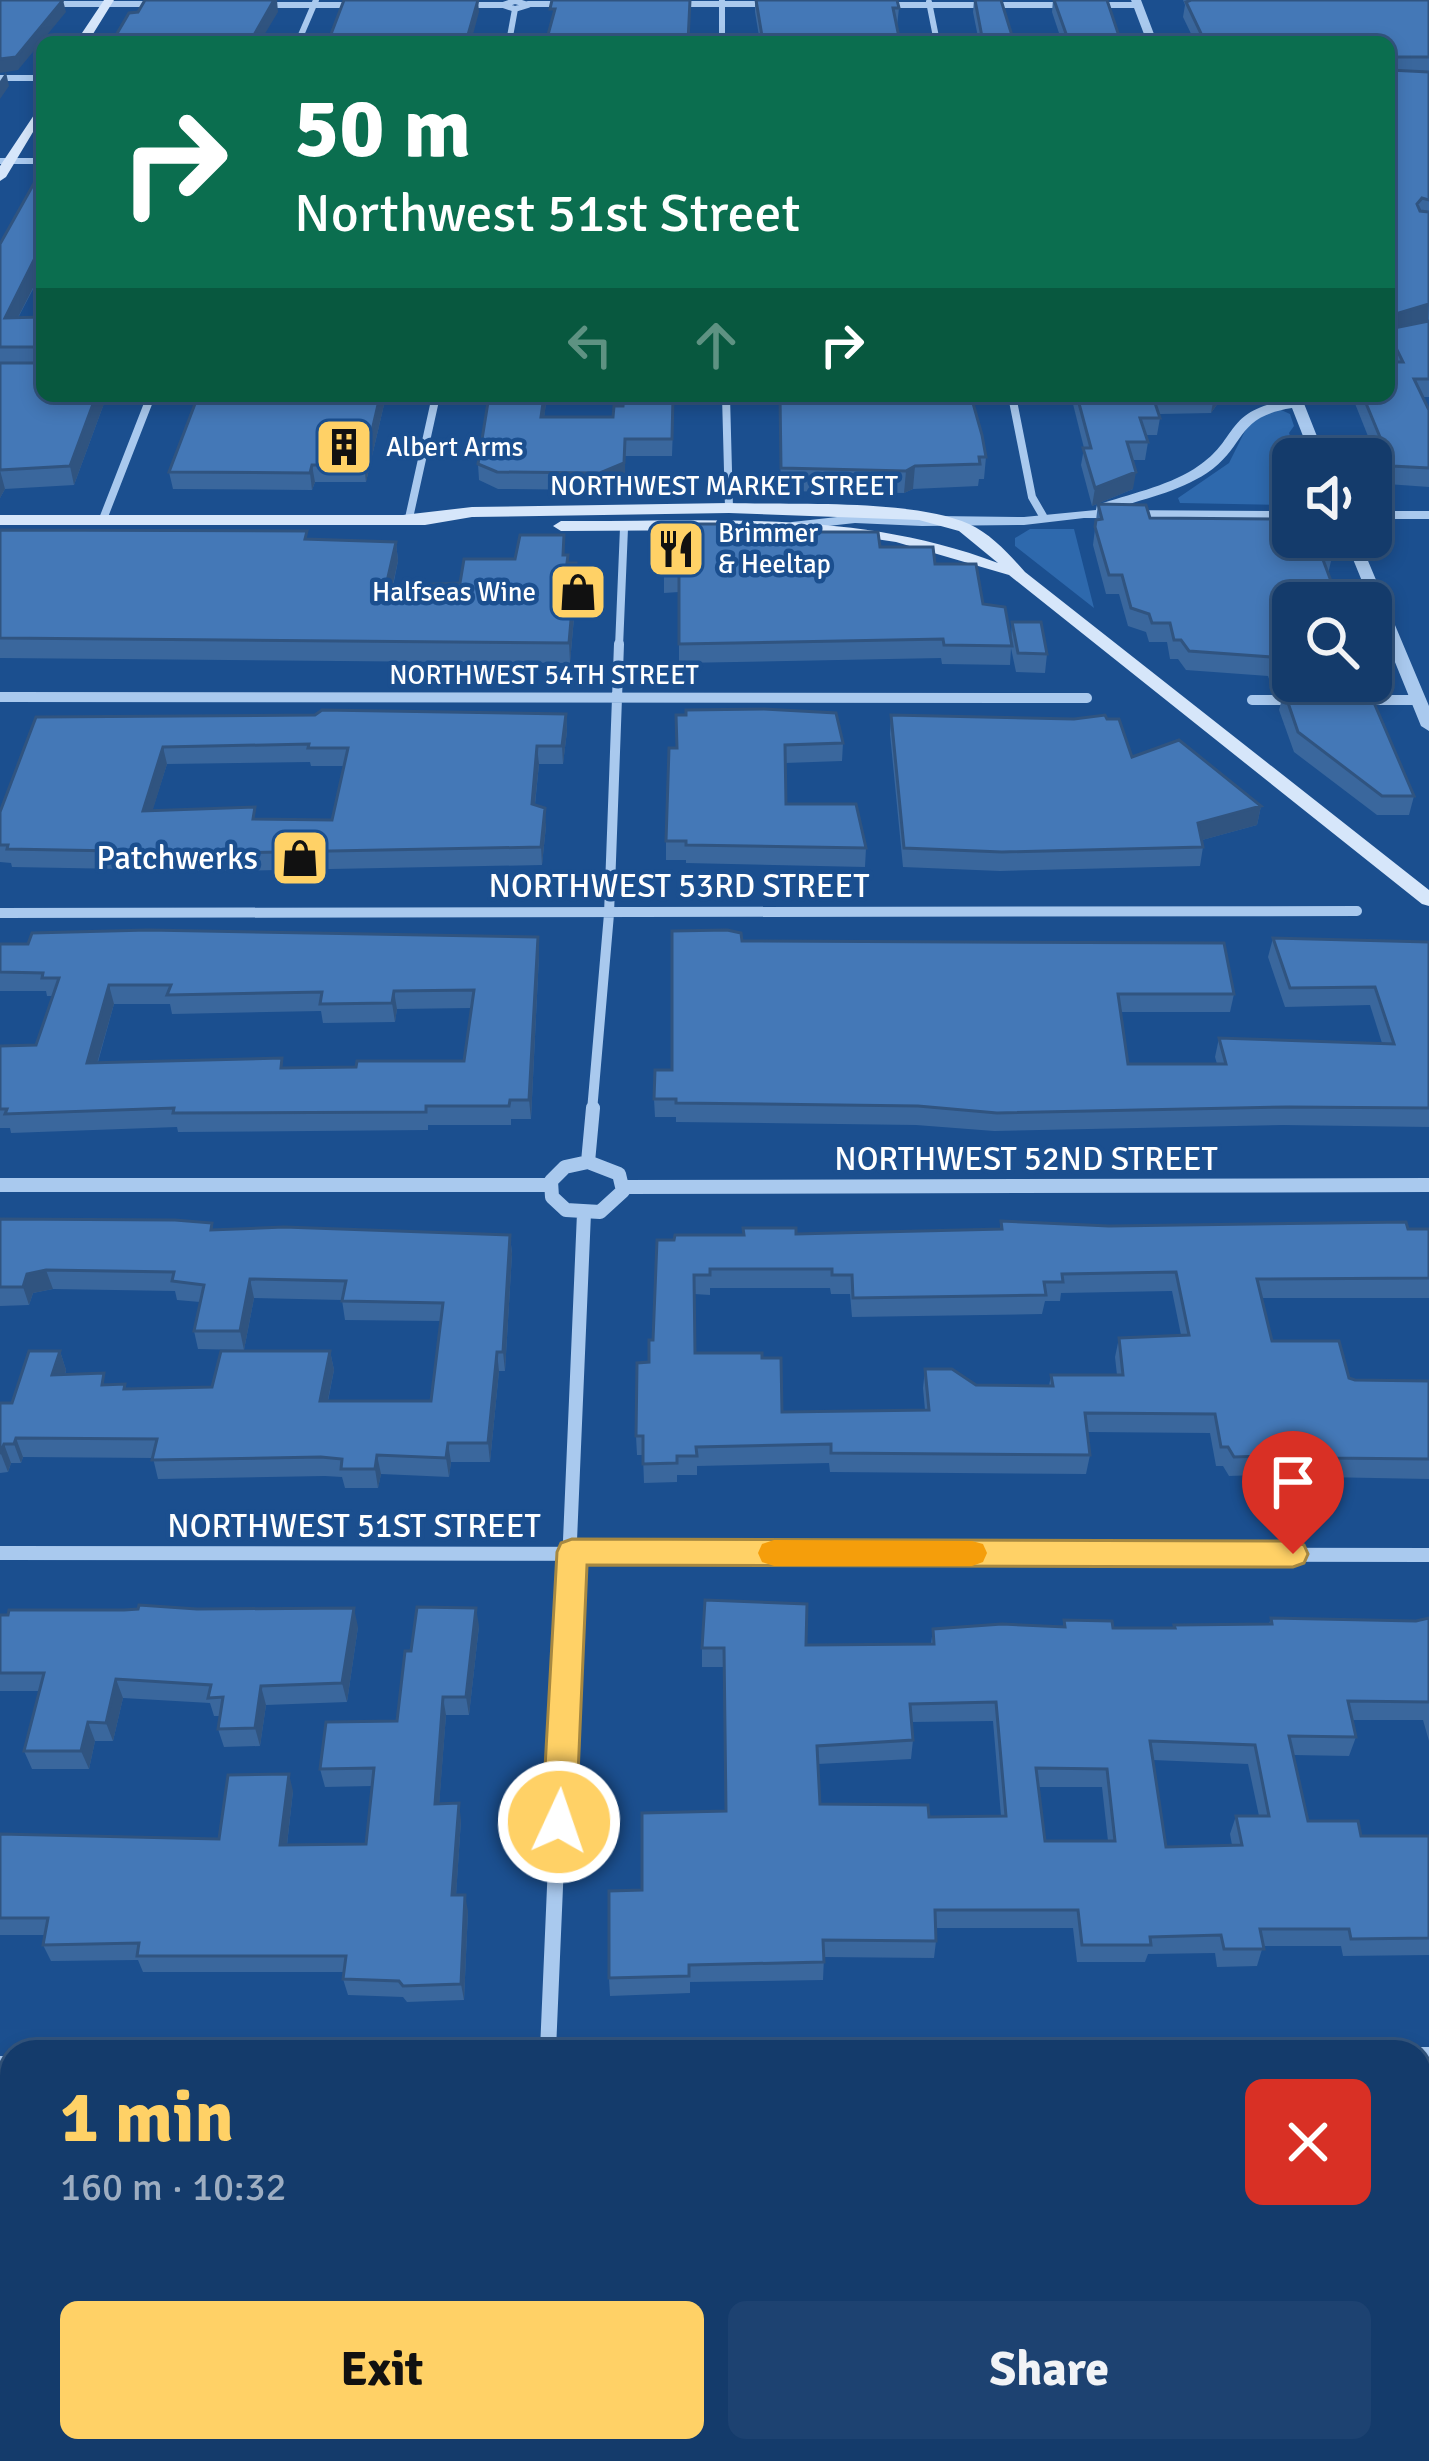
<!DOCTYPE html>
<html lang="en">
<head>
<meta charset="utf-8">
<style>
  :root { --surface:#143b6b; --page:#1d4271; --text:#f1f3f6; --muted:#9dadc1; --line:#33557e; --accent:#ffd166 }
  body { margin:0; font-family:Signika,sans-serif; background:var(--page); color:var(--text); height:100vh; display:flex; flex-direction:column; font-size:45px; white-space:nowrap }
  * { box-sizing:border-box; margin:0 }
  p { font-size:39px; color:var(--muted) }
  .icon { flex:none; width:66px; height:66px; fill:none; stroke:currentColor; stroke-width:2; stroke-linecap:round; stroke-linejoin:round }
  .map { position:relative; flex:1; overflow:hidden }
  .side { position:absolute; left:0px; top:2040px; width:1431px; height:423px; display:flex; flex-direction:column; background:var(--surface); border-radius:36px 36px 0 0; box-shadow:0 6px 18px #0003,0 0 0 3px var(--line) }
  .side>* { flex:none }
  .guide { position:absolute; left:36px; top:36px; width:1359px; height:366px; border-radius:18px; box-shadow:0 6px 18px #0003,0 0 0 3px var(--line); background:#0b6e4f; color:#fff; overflow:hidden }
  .tools { position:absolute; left:1272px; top:438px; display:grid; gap:24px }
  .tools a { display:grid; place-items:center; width:120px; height:120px; border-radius:18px; background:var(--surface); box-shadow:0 6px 18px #0003,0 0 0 3px var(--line); font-size:60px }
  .pin { position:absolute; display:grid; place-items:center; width:102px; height:102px; color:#fff; margin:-123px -51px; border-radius:50% 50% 50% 0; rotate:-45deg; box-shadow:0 0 12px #0007 }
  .pin .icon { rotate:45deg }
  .me { position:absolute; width:132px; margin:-66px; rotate:3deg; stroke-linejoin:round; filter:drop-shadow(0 0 9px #0008) }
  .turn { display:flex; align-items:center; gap:42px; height:252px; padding:0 60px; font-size:54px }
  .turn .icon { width:156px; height:156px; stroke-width:2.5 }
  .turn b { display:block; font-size:84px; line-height:102px }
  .lanes { display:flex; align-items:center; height:114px; padding:0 60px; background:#0003; justify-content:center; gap:60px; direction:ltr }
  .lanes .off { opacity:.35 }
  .round { display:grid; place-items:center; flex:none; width:126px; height:126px; border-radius:18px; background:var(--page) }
  .summary { display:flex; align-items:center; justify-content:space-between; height:204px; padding:0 60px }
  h1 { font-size:72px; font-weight:700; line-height:90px; color:var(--accent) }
  .action { display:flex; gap:24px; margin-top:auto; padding:24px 60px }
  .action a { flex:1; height:138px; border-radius:18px; background:var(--accent); color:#111; font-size:48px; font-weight:700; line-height:138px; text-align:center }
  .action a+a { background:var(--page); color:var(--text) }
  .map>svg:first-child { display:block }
</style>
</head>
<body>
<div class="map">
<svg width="1429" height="2461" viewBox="0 0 1429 2461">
  <rect width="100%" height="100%" fill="#1b4f8f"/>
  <path fill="#2e69ad" d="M1279,409l11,5 4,12 -5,7 10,26h-6v46l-113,-2 -2,-5 51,-35 23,-46z
    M1030,529h44l20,79 -79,-62v-8z"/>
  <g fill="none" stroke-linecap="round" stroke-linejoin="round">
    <path stroke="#a9c9ee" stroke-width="12" d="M0,2333h12
      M1419,2338h10"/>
    <path stroke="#a9c9ee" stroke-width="6" d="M515,1l13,4 -13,4 -12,-4z
      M722,1v41
      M929,2l8,40
      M49,4h105
      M528,4h38
      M677,4h93
      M265,5h93
      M463,5h41
      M887,5h177
      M1097,5h41
      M298,42l18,-42
      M509,42l6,-33
      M0,78h42
      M0,161h42"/>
    <path stroke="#a9c9ee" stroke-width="8" d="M726,396l3,112
      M1012,396l20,101 11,19
      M1371,515h58
      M409,518l27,-122
      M103,519l48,-123
      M619,647l5,-119"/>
    <path stroke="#a9c9ee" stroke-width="10" d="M0,697l1087,1
      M1252,700h45
      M1359,700h59
      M0,913l1357,-2
      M592,1111l17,-197 10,-270"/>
    <path stroke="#a9c9ee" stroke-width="14" d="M588,1162l5,-54
      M588,1162l31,12 4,17 -23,21 -34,-2 -14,-13 -1,-16 14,-14z
      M0,1185h550
      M623,1187l806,-2
      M0,1553l1429,2
      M563,1704l21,-491"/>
    <path stroke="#a9c9ee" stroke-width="16" d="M548,2050l15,-349
      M542,2052h354
      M1419,2055h10
      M0,2064h12
      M55,2461l2,-10"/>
    <path fill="#a9c9ee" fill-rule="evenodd" d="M1131,0h10l16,42h-10z
      M1287,396h14l25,63h-14l-20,-51c-58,9 -45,38 -85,65 -29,19 -64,26 -97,37l183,1v8l-209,-1 -60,7 -102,1 -67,-3 -63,7 -7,-4 7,-4 63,-7 169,2 72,-7 1,-5c32,-11 68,-18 97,-36 47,-29 27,-58 95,-69z
      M1344,537h14l71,169v25l-8,-5z"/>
    <path fill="#d6e6fa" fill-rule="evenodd" d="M104,0h10l-26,42h-12z
      M42,103v14l-36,60 -6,4v-15z
      M729,503c64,2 184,-4 240,21 22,10 40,30 56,48l404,318v16l-7,-2 -413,-329 -113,-33 -54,-8 -111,-4 -170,1 -8,-5 8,-5c149,1 295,-12 437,42l-39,-32 -40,-11 -190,-7 -257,4 -47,8h-425v-10h403l69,-8z"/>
  </g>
  <path fill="#3a679d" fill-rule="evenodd" d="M755,0h142l2,8 -2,18 3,16h-140l-5,-30z
    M974,0l40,42h-35l-6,-30z
    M1053,0l68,42h-59l-10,-30z
    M1183,0h246v397h-6l6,13v77l-42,-3 -35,-88h37v-354h-194l-12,-25 2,-12z
    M42,169v103l-24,46 24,-1v79l64,2 -32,87 -69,4 -5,9v-254z
    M386,396l-20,86h-51l-3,8 -139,-1 -4,-17z
    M488,396h59l-3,21h69l10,-11 51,-10 -2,60h-47v23l-25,11 -102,-1 -19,-9 -1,-16z
    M779,396l207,61 -2,22h-5l-1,7 -65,3 -9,4 -123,-2z
    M1071,396h152l-12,17 -52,1 1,4 -3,17h-11l2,7 -3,18h-13l1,29 -41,17 -11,-41 3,-17z
    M1098,504l52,14 132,1 1,-4 49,42 -4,17 3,7 -2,9 -36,13v78h66l-3,9h-83l-5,-14 -82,-6 -8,-11h-8l-3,-17h-18l-3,-10 -18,-6 -9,-32h-13l-13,-49z
    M0,530l396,12 2,19 -5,25 67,-3 55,-24 50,-4 12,28 -7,80 -570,-5z
    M721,532l159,15 55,17 48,40 28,36 1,-18 35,32 -2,19 -29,-1 -5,-24 -1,17 -68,-1 -1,-6 -262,5v-71l-15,1v-19z
    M1284,691l130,105 -5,19h-32l-83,-63 -15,-42z
    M566,714l1,17 -4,33h-24l-4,41 11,21 -4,39 -309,6 -221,-4 -1,-4 -11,-1v-50l36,-95zM310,762l1,4h33l-12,54 -74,-1 -106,-8 15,-47z
    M891,715l241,42 129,49 -4,19 -55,15 1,7 -3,19 -200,5 -97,-4 -13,-133z
    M843,743l-1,18 -57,2 1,41 80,44 -1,19 -179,-4v-3h-20v-19l11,-93z
    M538,937l1,18 -8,164h-20v6h-83v5l-250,2 -1,-5 -166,6 -1,-5h-10v-82l36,-1 16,-49h-5l-1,-5h-46v-47zM114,1004h56l2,10 149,-3 2,12 72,-1 2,-13 74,-1 -7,53 -108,6 -72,1 -186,-6z
    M1273,938l156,4v185l-146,-2 -289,6 -78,-6 -240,-3v-5h-21l-1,-18 18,-29 70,-129 492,53 -4,18h-109l7,52h89l-2,-7 4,-19 163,5 -12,-38 -85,2 -17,-50z
    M0,1219l214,11 296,5 2,19 -7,117h-6l-9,91h-39l-2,15 -68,-3 -3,14h-33l-3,-11 -17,-1 -167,3 -5,-21 -130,-1 -2,6h-10l-3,9 -8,1v-70h12l48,-52 6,19 -1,5 61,14 86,-2 118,-36 4,19 -6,31h103l10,-80 -96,-1 -3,-20 -88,-2 -10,52 -46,-1 -4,-18 6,-29 -23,-2 -2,-9 -122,-2 -20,4 -4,12 -29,1z
    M1001,1221l108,5 320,3v69h-167l10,43 83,39 74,1v98l-109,-2 -1,-4 -90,3 -6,-10h-7l-6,-33 -123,-1 3,23 -4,19 -256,-2 -1,-9 -132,3v9h-20v7l-33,1 -1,-28h-6l-1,-19 13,-74 25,-122 70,-5 256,-6zM710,1288h120l1,6h19l2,23 190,-3 3,-13h15l1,-8 111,-2 9,44 -62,3 -4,19 2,18h-66l-2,11 -73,-1 -51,-16 -2,19 2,22 -143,2 -20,-54 -67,-5 -1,-59 16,1z
    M0,1615l358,12 -11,75 -81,3 -6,41 -36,1 -6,-18 2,-13h-6l-4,-13 -87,-5 -10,43h-18l-6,28h-57l-8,-18 15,-60h-39z
    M1271,1618l145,3 13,-3v123l-6,-21h-70l3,17 -7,19 -56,-1 15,66 53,15h68v119l-86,1 -2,-10h-78l-6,20 -40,1 -2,-14 -67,1 -3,8h-68l-4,-34h-137v13l-2,17 -110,-1 -1,23 -133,2v11l-80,3 -1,-18 33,-88 83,-79 -1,-144h-22v-19l229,-4 2,-15 130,-2 1,-7 49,8h60l1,-3 95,-1zM993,1721l8,95 -72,1 -109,-13 -2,-40 93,-5 2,-19 -1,-18zM1153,1760l95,4 11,52h-23l-6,18 2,11 -66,2zM1038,1787h64l6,54h-63z
    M479,1626l-10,89h-23l-7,89 22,16 -5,75 12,16 -4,89 -57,2 -4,-5 -55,-2 -5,-16 1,-7h-201l-5,-12 -87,1 -8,-16 2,-10h-45v-101l219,5 74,-48 -6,54 79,-1 6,-58 -47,1 -5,-18 77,-48 14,-70z
    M1419,2135h10v154h-10z"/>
  <path fill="#305480" d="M63,0l3,12 -48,58 -18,3v-14z
    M274,0h3l1,12 -18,30h-10z
    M478,0l1,12 -8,30h-5z
    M6,72l3,14 -9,13v-18z
    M37,254l4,18 -32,63 -4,-17z
    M1429,304l-1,17 -39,11 1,-17z
    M96,396h9l1,2 -32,87 -4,-19z
    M380,396h6l-20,86 -2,-17z
    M544,396h3l-5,38 -1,-17z
    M1214,396h9l-12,17z
    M625,439v40l-25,11v-17z
    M312,465l3,17 -3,8 -2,-17z
    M915,466l-2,23 -9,4 2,-22z
    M0,470l5,19 -5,9z
    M1136,472l-3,17 -41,17 3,-18z
    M396,542l2,19 -10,45 -2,-20z
    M576,563l1,20 -7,80 -1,-20z
    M566,714l1,17 -4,33 -1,-18z
    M537,746l2,18 -6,58 -1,-18z
    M163,747l4,17 -20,65 -4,-18z
    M1261,806l-4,19 -62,17 3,-19z
    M545,808l1,18 -4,39 -1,-18z
    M538,937l1,18 -8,164 -2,-19z
    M109,985l5,19 -22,77 -5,-18z
    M394,991l3,18 -2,13 -3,-19z
    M510,1235l2,19 -7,117 -2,-19z
    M46,1270l7,19 -20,4 -4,12 -6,-18 4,-13z
    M250,1279l4,19 -10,52 -4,-19z
    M60,1351l6,19 -7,24 -7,-19z
    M330,1351l4,19 -10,49 -4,-18z
    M497,1352l2,19 -9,91 -2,-19z
    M16,1438l7,19 -2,6 -7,-19z
    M448,1443l3,19 -2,15 -3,-19z
    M4,1444l7,19 -3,9 -7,-18z
    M377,1455l4,19 -3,14 -3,-19z
    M354,1608l4,19 -11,75 -5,-19z
    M476,1608l3,18 -10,89 -3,-18z
    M116,1679l7,19 -10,43 -7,-18z
    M261,1686l5,19 -6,41 -5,-18z
    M443,1697l3,18 -8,106 -3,-17z
    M88,1722l7,19 -6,28 -8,-18z
    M289,1774l4,17 -8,71 -5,-17z
    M459,1803l2,17 -6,92 -3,-17z
    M465,1895l3,16 -4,89 -3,-16z
    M0,2150l9,15 -9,40z"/>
  <path fill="#4478b7" stroke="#305480" stroke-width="3" fill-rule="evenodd" d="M0,0h63l-47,57 -16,2z
    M145,0h129l-24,42h-138l17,-29 9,-1z
    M344,0h134l-12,42h-138z
    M552,0h138l-2,42h-142l9,-33h-5z
    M756,0h141l2,8h-6l7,34h-137z
    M975,0h26l13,42h-31z
    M1054,0h53l14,42h-52z
    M1191,0h238v57h-38l-2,2v-17h-184l-19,-40z
    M1389,70l40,2v128l-7,-2 -5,6 3,7 9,1v92l-40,12z
    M42,169v85h-5l-32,64 37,-1v33l-3,-3h-39v-103z
    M1429,321v58h-15l15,31v58l-37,-2 -29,-70h26v-34h14l-14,-28v-5z
    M42,359v37h54l-26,70 -70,4v-107h39z
    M198,396h182l-16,69h-52l-2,8 -141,-1z
    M489,396h55l-3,21h72l1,-11h9l1,-10h49l-1,43h-47l-1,24 -24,10 -103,-1 -19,-8z
    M780,396h191l11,39 4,22h-7l1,7 -65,2 -9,5 -125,-3z
    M1077,396h111l-35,1 7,21h-20l8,24h-21l9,30 -41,16 -12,-40h8z
    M1098,504l48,1 4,13 135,1 -2,-4h10v22h31l8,20h-10l9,24h-5l8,22h-41v68h-16l-6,-14 -82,-6 -8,-11h-7l-4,-17h-18l-3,-9 -18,-6 -9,-33h-13l-14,-48 1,-7 6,-1z
    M664,524h57v8h157l2,15h53l2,17h41l7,40 22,3 7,39 -68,-1 -1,-6 -264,5v-71l-15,1z
    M0,530l307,1 -2,8 91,3 -10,44 74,-3 4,-24h51l5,-24h44l-1,20h5l-1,8h9l-7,80 -569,-5z
    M1012,622h29l6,32 -29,-1z
    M1284,691h85l45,105h-32l-84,-64z
    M764,709l72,4 7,30 -58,2 1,59h70l10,44 -180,-3v-4h-20l3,-93h8l-1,-33h10v-5z
    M322,710l244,4 -4,32h-25l-5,58 13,4 -4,39 -312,6 -222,-4 1,-4h-8v-33l36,-95 279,-2zM309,744l-1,4h40l-16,72 -79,-1 2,-12 -112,4 20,-64z
    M891,715l183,4 31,-4 2,4h12l13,38 47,-17 82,66 -63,17 5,24 -201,5 -98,-4z
    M148,930l390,7 -9,163h-19l-1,6h-83v6l-253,1 1,-5 -169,6 2,-5h-7v-63l36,-1 23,-67h-17l1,-5 -43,-1v-28h28l4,-11zM109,985h62l-4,10 155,-3 -2,12 72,-1 2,-12 80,-1 -10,71h-107l-1,6 -75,1 1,-10 -195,5z
    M727,930l14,3 1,8 482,2 10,51h-116l10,70h98l-7,-26 175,6 -19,-57 -85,1 -17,-50 156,4v166l-141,-1 -291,6 -79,-7 -242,-3v-4h-22l1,-29h17v-139z
    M0,1219l175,1 37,3 -1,7 73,-3 226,8 -7,117h-6l-9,91h-40l-2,15 -69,-3 -2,14h-34l1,-10 -21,-2 -169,3 5,-21 -141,-1 -2,6h-10l-4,10v-51h12l17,-52h31l-8,24 52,-2 -2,12 23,-1 -1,5 88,-2 9,-36h109l-10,50h111l12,-98 -101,-2 4,-20 -96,-2 -10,52h-46l10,-46 -32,-4 2,-9 -128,-2 -19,4 -4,13h-23z
    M1001,1221l108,5 297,-4 2,7h21v49l-172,1 15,62h67l10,37 6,2 74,1v78l-102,-1 -2,-4 -91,3 -6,-10h-7l-6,-33 -130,-1 5,42 -259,-2v-9l-135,3 1,9h-20v7l-34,1v-28h-7l1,-73 12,-1v-22h4l4,-100h17l1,-5h69l-1,-7h53v6l206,-5zM710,1269h122v6h20l1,23 193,-3 -2,-13h19l-1,-8 114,-2 13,63 -70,3 4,37h-72l2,11 -77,-1 -24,-16h-27l4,41 -147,2 -1,-54h-19v-5h-67l-1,-78h16z
    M705,1600l102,4 -1,41 128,-1 -1,-15 69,-5 63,3 -1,-7 48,1 1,7h62l-1,-3 98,-1 -1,-6 145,3 13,-3v84l-81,-1 8,36 -67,-1 19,85h50l3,15h68v102l-78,1 -2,-10h-89l4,20h-40l-3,-14 -71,2 1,8h-69l-4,-35h-143l1,31 -113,-1 1,22 -135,3v11l-80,2v-87l33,-1v-77l84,-2 -2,-163h-22zM996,1702l10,114 -77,1 -1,-12 -108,-1 -3,-58 96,-6 -3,-36zM1150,1741l105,4 14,71h-33l6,29 -76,2zM1036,1768l71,1 8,72h-70z
    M139,1605l58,4 157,-1 -12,75 -81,3 -6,42 -37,1 5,-32 -15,1 3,-13 -95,-6 -10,44 -18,-1 -7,29h-57l20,-78h-44v-58h8l1,-5h115l14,-1z
    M417,1607l59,1 -10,89h-23l-8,107 24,-1 -7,92h13l-4,89 -58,2 -4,-5 -56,-2 3,-23h-209l2,-13 -96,2 5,-27h-48v-84l219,5 9,-64 61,-1 -9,71 86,-1 8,-76 -54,1 6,-47 71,-1 8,-70h6z
    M1419,2135h10v140h-10z
    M1419,2411l2,11 8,-1v40h-605l-1,-10h596z
    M145,2451h629v10h-631z"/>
  <path fill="#ffd166" stroke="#a68842" stroke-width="3" d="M572,1539l721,2 11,4 4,9 -4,9 -11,4 -706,-2 -11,257 -5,12 -12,4 -12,-4 -5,-12 15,-270 4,-9z"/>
  <path fill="#f59e0b" d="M774,1540l198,1 11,3 4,9 -4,9 -11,4h-198l-12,-4 -4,-9 4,-9z"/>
  <defs>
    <g id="building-square" transform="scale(3)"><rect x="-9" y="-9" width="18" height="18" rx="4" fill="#ffd166" stroke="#1b4f8f"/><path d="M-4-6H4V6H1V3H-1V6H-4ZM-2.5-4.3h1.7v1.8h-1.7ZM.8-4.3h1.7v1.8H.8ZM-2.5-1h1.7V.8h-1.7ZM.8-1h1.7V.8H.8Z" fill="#111"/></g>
    <g id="restaurant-square" transform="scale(3)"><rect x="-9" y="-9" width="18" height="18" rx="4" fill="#ffd166" stroke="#1b4f8f"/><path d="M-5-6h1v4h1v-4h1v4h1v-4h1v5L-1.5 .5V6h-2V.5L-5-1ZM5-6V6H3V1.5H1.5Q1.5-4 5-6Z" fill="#111"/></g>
    <g id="shop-square" transform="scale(3)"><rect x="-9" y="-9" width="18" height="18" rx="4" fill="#ffd166" stroke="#1b4f8f"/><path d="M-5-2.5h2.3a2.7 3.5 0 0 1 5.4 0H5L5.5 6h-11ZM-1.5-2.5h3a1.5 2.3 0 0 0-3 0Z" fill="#111"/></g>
  </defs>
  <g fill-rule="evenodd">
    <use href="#building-square" x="344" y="447"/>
    <use href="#restaurant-square" x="676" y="549"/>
    <use href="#shop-square" x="578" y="592"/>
    <use href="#shop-square" x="300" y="858"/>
  </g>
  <g text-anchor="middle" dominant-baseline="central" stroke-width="9" stroke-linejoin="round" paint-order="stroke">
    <g font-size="27" fill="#fff" stroke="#1b4f8f" text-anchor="start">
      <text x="386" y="447">Albert Arms</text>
      <text x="718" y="533">Brimmer<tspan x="718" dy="31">&amp; Heeltap</tspan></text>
      <text x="536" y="592" text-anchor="end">Halfseas Wine</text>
    </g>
    <g font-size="27" fill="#fff" stroke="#1b4f8f">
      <text x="724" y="486">NORTHWEST MARKET STREET</text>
      <text x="544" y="675">NORTHWEST 54TH STREET</text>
    </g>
    <g font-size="33" fill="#fff" stroke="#1b4f8f" text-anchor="end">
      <text x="258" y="858">Patchwerks</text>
    </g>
    <g font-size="33" fill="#fff" stroke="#1b4f8f">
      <text x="679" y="886">NORTHWEST 53RD STREET</text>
      <text x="1026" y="1159">NORTHWEST 52ND STREET</text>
      <text x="354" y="1526">NORTHWEST 51ST STREET</text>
    </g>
  </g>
</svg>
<div class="tools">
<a><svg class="icon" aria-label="sound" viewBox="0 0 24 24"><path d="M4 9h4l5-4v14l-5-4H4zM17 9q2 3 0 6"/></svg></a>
<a><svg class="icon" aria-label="search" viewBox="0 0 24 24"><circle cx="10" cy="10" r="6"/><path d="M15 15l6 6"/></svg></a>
</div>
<div class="pin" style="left:1293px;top:1554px;background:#d93025"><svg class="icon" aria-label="arrive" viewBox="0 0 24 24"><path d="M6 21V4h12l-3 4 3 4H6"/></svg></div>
<svg class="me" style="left:559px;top:1822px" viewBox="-20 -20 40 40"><circle r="17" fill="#ffd166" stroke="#fff" stroke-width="3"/><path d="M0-11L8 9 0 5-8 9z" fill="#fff"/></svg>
<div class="guide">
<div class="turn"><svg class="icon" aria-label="right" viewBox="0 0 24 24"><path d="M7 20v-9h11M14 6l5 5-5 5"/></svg><div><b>50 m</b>Northwest 51st Street</div></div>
<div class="lanes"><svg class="icon off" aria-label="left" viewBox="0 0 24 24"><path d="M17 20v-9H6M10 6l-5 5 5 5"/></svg><svg class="icon off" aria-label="ahead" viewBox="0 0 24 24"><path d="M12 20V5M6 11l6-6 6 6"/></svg><svg class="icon" aria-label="right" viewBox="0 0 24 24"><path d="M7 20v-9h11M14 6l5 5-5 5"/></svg></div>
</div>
<section class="side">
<div class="summary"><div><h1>1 min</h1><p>160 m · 10:32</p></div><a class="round" style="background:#d93025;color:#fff"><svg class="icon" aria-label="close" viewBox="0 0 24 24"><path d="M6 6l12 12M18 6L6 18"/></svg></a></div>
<div class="action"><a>Exit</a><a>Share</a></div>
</section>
</div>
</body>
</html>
